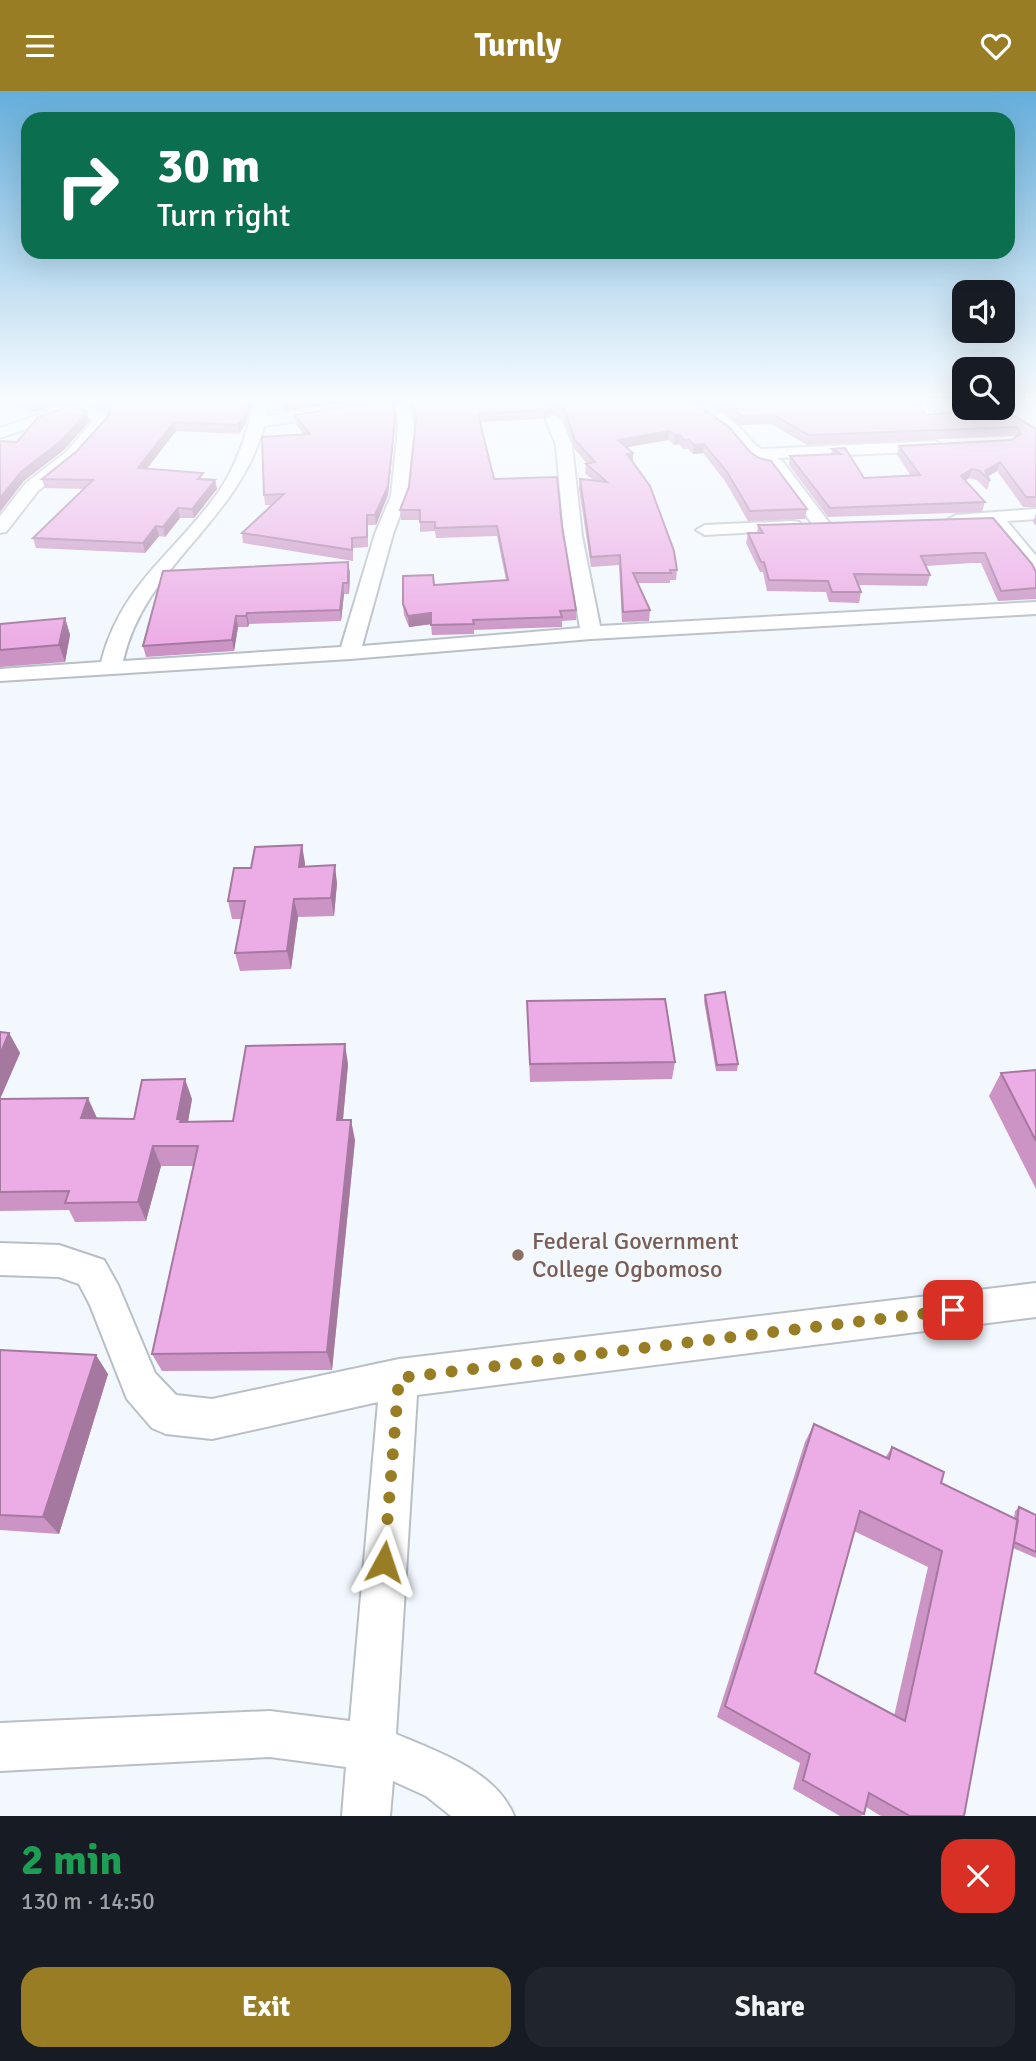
<!DOCTYPE html>
<html lang="en">
<head>
<meta charset="utf-8">
<style>
  :root { --surface:#171b24; --page:#20242c; --text:#f1f3f6; --muted:#9ea1a6; --accent:#997d25 }
  body { margin:0; font-family:Signika,sans-serif; background:var(--page); color:var(--text); height:100vh; display:flex; flex-direction:column; font-size:26px; white-space:nowrap }
  * { box-sizing:border-box; margin:0 }
  p { font-size:23px; color:var(--muted) }
  .icon { flex:none; width:38px; height:38px; fill:none; stroke:currentColor; stroke-width:2; stroke-linecap:round; stroke-linejoin:round }
  .map { position:relative; height:1725px; overflow:hidden }
  .sheet { display:flex; flex-direction:column; background:var(--surface); flex:1 }
  .sheet>* { flex:none }
  .banner { position:absolute; left:21px; top:21px; width:994px; height:147px; border-radius:21px; box-shadow:0 7px 28px #0002; background:#0b6e4f; color:#fff; overflow:hidden }
  .controls { position:absolute; left:952px; top:189px; display:grid; gap:14px }
  .controls a { display:grid; place-items:center; width:63px; height:63px; border-radius:14px; background:var(--surface); box-shadow:0 7px 28px #0002; font-size:35px }
  .pin { position:absolute; display:grid; place-items:center; width:60px; height:60px; color:#fff; margin:-30px; border-radius:14px; box-shadow:0 4px 10px #0006 }
  .me { position:absolute; width:77px; margin:-38px; rotate:5deg; stroke-linejoin:round; filter:drop-shadow(0 0 5px #0008) }
  .turn { display:flex; align-items:center; gap:24px; height:147px; padding:0 21px; font-size:32px }
  .turn .icon { width:91px; height:91px; stroke-width:2.5 }
  .turn b { display:block; font-size:49px; line-height:60px }
  .round { display:grid; place-items:center; flex:none; width:74px; height:74px; border-radius:21px; background:var(--page) }
  .overview { display:flex; align-items:center; justify-content:space-between; height:119px; padding:0 21px }
  h1 { font-size:42px; font-weight:700; line-height:52px; color:#1e9e55 }
  .button { display:flex; gap:14px; margin-top:auto; padding:14px 21px }
  .button a { flex:1; height:80px; border-radius:21px; background:var(--accent); color:#fff; font-size:28px; font-weight:700; line-height:80px; text-align:center }
  .button a+a { background:var(--page); color:var(--text) }
  header { display:flex; justify-content:space-between; align-items:center; height:91px; padding:0 21px; background:var(--accent); color:#fff; font-size:32px; font-weight:700 }
  .map>svg:first-child { display:block }
</style>
</head>
<body>
<header><svg class="icon" aria-label="menu" viewBox="0 0 24 24"><path d="M4 6h16M4 12h16M4 18h16"/></svg>Turnly<svg class="icon" aria-label="heart" viewBox="0 0 24 24"><path d="M12 20l-8-8c-3-5 5-10 8-4 3-6 11-1 8 4z"/></svg></header>
<div class="map">
<svg width="1036" height="1725" viewBox="0 0 1036 1725">
  <rect width="100%" height="100%" fill="#f2f8fe"/>
  <g fill="none" stroke-linecap="round" stroke-linejoin="round">
    <g stroke="#b8bfc6" stroke-width="4">
      <path id="street" d="M71,312h11l24,11 4,7 -32,37 -40,33 -32,41 -6,1v-17l26,-33 40,-31 28,-32 -19,-9 -75,27v-10z
        M254,312h14l-2,13 65,-8 7,4 -7,4 -67,10c-26,97 -119,138 -141,235l218,-14 34,-113 16,-38 7,-68 -3,-25h14l5,25 -7,68 -14,38 -31,112 218,-18 -16,-92 -8,-91 -10,-25 8,-5 8,5 10,25 10,91 18,90 436,-24v12l-445,25 -241,20 -350,22v-12l101,-7c21,-81 77,-110 120,-174 17,-26 26,-55 33,-85z
        M694,312c14,0 35,13 47,26 8,7 11,15 20,20l174,-8 8,5 -8,5 -158,7 6,4 48,63 -9,5 -6,-1 -45,-61 -29,-17 -12,-17 -36,-25z
        M1036,418v10l-29,2 29,35v18l-7,-2 -39,-49 -34,2 -9,-5 9,-5z
        M793,430l6,1 3,4 -3,4 -94,5 -9,-5 9,-5z
        M0,1152l59,2 45,15 14,25 37,88 21,22 36,4 187,-40 637,-76v34l-619,78 -21,339c42,18 100,37 118,82h-63l-25,-20 -33,-15 -3,35h-48l4,-49 -76,-10 -270,14v-48l270,-12 80,10 28,-319 -166,37 -46,-5 -14,-6 -25,-29 -37,-94 -11,-21 -20,-7 -59,-2z"/>
    </g>
    <use href="#street" fill="#fff" fill-rule="evenodd"/>
  </g>
  <path fill="#cb94c5" fill-rule="evenodd" d="M6,312h54l-25,9z
    M91,312h161l-7,22 -6,9 -63,-3 -29,38 57,10 11,1 2,9 -23,29h-14l-15,19 -6,-1 -14,17 -109,-5 -3,-10 51,-49 -39,-1 -3,-9 35,-28 32,-36 -1,-2z
    M279,312h59l-53,8z
    M411,312h284l55,49 57,57 -2,10 -57,2 -23,-40 -22,-28 -10,1 -5,-5h-5l-4,-5 -5,1 -6,-5 -42,7 51,123 -1,10h-6v3h-32l12,27 -1,11 -27,1 -3,-57 -28,2 -12,-78 1,-10 14,2 -9,-8 1,-9h1l-12,-15 -11,-30 -11,-6 -9,6 -64,3 14,57 68,47 14,84v10l-14,1v6l-88,3v4l-42,1 -1,-11 -22,3 -5,-12 -1,-11 31,-19 72,-5 -9,-44 -61,2 -1,-7 -15,1v-12h-19l-1,-10 9,-23 7,-63z
    M703,312h214l9,12h53l57,14v78h-13l-26,-36 -9,6 2,4 -3,9 -10,-10 -8,-2 -4,3 20,21 -3,10 -154,5 -39,-52 1,-9 41,-2 1,-5 13,-1 19,30 47,-2 -14,-21 2,-9 112,-6 4,-2 -1,-2 -207,9 -36,-21 -31,1 -21,-16z
    M294,324l101,4v9l-7,67 -12,30h-8v22l-15,1v13l-110,-18 -1,-10 31,-28h-8l-1,-10 40,-60 -8,-11z
    M1036,422v13l-3,-4z
    M993,427l43,54v27l-38,2 -17,-38h-9l-46,3 4,9 -3,11 -69,-1 3,7 -2,11 -30,-1 -3,-10 -59,-1 -4,-19h-3l-14,-29 2,-10h9l1,-8z
    M348,471l2,11 -1,21h-5l-3,27 -92,3 -1,3h-10l-4,24 -88,6 -3,-11z
    M65,527l5,17 -5,27 -65,5v-43z
    M305,772v3l32,17 -3,33 -36,1 -7,52 -51,2 -5,-18 6,-34h-9l-4,-18 23,-33z
    M705,904l33,69 -1,7h-21l-12,-70z
    M527,910l148,61 -3,17 -142,3z
    M0,941l9,1 11,20 -20,46 96,19 38,1 58,-20 -4,23 45,-1 115,-57 -5,56 12,20 -23,230 -170,1 -10,-17 41,-188h-32l-15,55 -71,1 -6,-12 -69,1z
    M1036,979v119l-47,-93 12,-23z
    M0,1259l108,24 -49,160 -59,-4z
    M814,1333l71,34 7,-11 49,36 73,35 1,-7 4,-4 17,8v43l-23,-10 -49,268h-83l-15,-9 -2,7 -3,2h-21l-47,-27 7,-26 -83,-46 88,-275zM854,1440l74,36 -34,149 -79,-43z"/>
  <path fill="#a578a0" d="M60,312l-25,9 -3,-8 1,-1z
    M248,312h4l-7,22 -6,9 -1,-9z
    M284,312h54l-53,8z
    M553,313v9l-9,6v-9z
    M87,321l3,9 -26,29 -40,31 -24,31v-14l21,-26z
    M395,328v9l-7,67 -12,30 -1,-10z
    M174,331l2,9 -36,46 -2,-9z
    M669,340l-1,9 -51,9 1,-9z
    M675,344h5l-1,9 -5,1z
    M704,353l-1,9 -10,1 1,-9z
    M633,362v10l-6,-9z
    M1000,371l-3,9 -11,6 -1,-6z
    M972,378l-3,9 -11,8 3,-10z
    M215,389l2,9 -23,29 -2,-9z
    M178,417l2,10 -15,19 -2,-10z
    M156,435l3,10 -14,17 -2,-10z
    M348,471l2,11 -1,21 -1,-11z
    M343,492l1,11 -3,27 -1,-11z
    M247,522l2,11 -1,3 -2,-11z
    M431,522l1,11 -23,3 -1,-11z
    M236,525l2,11 -4,24 -2,-11z
    M65,527l5,17 -5,27 -6,-17z
    M302,754l3,18 -3,22 -3,-18z
    M335,774l2,18 -3,33 -3,-18z
    M294,808l4,18 -7,52 -4,-18z
    M9,942l11,20 -20,46v-45z
    M345,953l3,20 -7,76 -4,-20z
    M185,988l7,20 -6,33 -9,-13z
    M88,1007l9,20 -7,20 -9,-20z
    M351,1029l4,20 -23,230 -5,-18z
    M153,1055l8,20 -15,55 -8,-19z
    M96,1264l12,19 -49,160 -16,-17z"/>
  <path fill="#ecace5" stroke="#a578a0" stroke-width="2" fill-rule="evenodd" d="M105,312h143l-4,14 -6,8 -64,-3 -36,46 65,5 -5,6 17,1 -23,29 -14,-1 -15,19 -7,-1 -13,17 -110,-5 60,-58 -51,-1 35,-28 33,-37 -4,-10z
    M370,312h23l2,16 -7,67 -13,29h-8v22l-15,1v12l-110,-17 42,-39 -20,1 -2,-58 48,-3 -16,-19z
    M413,312h282l34,24 21,25 9,6 12,3 36,48 -57,2 -23,-39 -23,-28 -10,1 -5,-5h-5l-4,-5h-5l-6,-4 -51,9 15,13 -6,1 23,32 24,65 3,19h-7l1,3h-38l17,37 -27,2 -3,-57 -29,2 -11,-78 27,3 -21,-18 9,-2 -20,-22 -10,-30 -12,-6 -9,6 -66,4 16,65 63,-2 5,49 14,84 -16,1 2,6 -89,3 1,4 -43,1v-12l-23,3 -5,-12v-28l30,-1 1,10 74,-5 -11,-54 -62,2v-6h-15v-12h-20l9,-23 7,-68z
    M725,312h192l9,12 46,-5 7,5 27,-4 30,18v68h-10l-26,-35 -15,9 5,10 -10,-10 -8,-2 -11,7 24,26 -155,6 -40,-52 51,-2 -9,-5 13,-1 19,30 56,-3 -21,-29 112,-6 10,-6 -4,-7 -208,8 -36,-20 -31,1z
    M72,314l15,7 -26,29 -40,31 -21,26v-57l17,1 21,-25z
    M993,427l39,46 4,8v16l-35,3 -16,-38h-10l-54,3 9,19 -76,-1 7,18h-29l-4,-11 -59,-1 -5,-18h-3l-13,-29h15l-5,-8z
    M348,471v21h-5l-3,27 -93,3 -1,3h-10l-4,24 -89,6 20,-75z
    M65,527l-6,27 -59,5v-26z
    M302,754l-3,22 36,-2 -4,33 -37,1 -7,52 -52,2 10,-52h-17l6,-33h17l4,-21z
    M725,901l13,72 -21,1 -12,-70z
    M665,908l10,63 -145,2 -3,-63z
    M0,941l9,1 -9,21z
    M345,953l-8,76h14l-24,232 -175,2 46,-208h-45l-15,56 -73,1 4,-12 -69,1v-93l88,-1 -7,20 53,1 8,-39 43,-1 -8,40h4l-1,3 53,-1 13,-75z
    M1036,979v71l-35,-68z
    M0,1259l96,5 -53,162 -43,-2z
    M814,1333l75,35 3,-12 52,25 -3,11 77,37 -54,296h-54l-41,-23 -5,21 -61,-34 7,-26 -85,-48zM860,1420l82,40 -37,170 -90,-48z
    M1019,1416l17,8v37l-22,-10z"/>
  <linearGradient id="sky" x2="0" y2="1"><stop stop-color="#65aedb"/><stop offset="0.56" stop-color="#f9fcff"/><stop offset="1" stop-color="#f9fcff" stop-opacity="0"/></linearGradient>
  <rect width="1036" height="554" fill="url(#sky)"/>
  <g fill="none" stroke-linecap="round" stroke-linejoin="round">
    <path stroke="#997d25" stroke-width="12" stroke-dasharray="0 21.6" d="M384,1471l15,-184 554,-68"/>
  </g>
  <circle fill="#8d6e63" stroke="#f2f8fe" stroke-width="2.5" cx="518" cy="1164" r="7"/>
  <g text-anchor="middle" dominant-baseline="central" stroke-width="7" stroke-linejoin="round" paint-order="stroke">
    <g font-size="24" fill="#785e54" stroke="#f2f8fe" text-anchor="start">
      <text x="532" y="1150">Federal Government<tspan x="532" dy="28">College Ogbomoso</tspan></text>
    </g>
  </g>
</svg>
<div class="controls">
<a><svg class="icon" aria-label="sound" viewBox="0 0 24 24"><path d="M4 9h4l5-4v14l-5-4H4zM17 9q2 3 0 6"/></svg></a>
<a><svg class="icon" aria-label="search" viewBox="0 0 24 24"><circle cx="10" cy="10" r="6"/><path d="M15 15l6 6"/></svg></a>
</div>
<div class="pin" style="left:953px;top:1219px;background:#d93025"><svg class="icon" aria-label="arrive" viewBox="0 0 24 24"><path d="M6 21V4h12l-3 4 3 4H6"/></svg></div>
<svg class="me" style="left:384px;top:1471px" viewBox="-20 -20 40 40"><path d="M0-17L14 15 0 8-14 15z" fill="#997d25" stroke="#fff" stroke-width="4"/></svg>
<div class="banner">
<div class="turn"><svg class="icon" aria-label="right" viewBox="0 0 24 24"><path d="M7 20v-9h11M14 6l5 5-5 5"/></svg><div><b>30 m</b>Turn right</div></div>
</div>
</div>
<section class="sheet">
<div class="overview"><div><h1>2 min</h1><p>130 m · 14:50</p></div><a class="round" style="background:#d93025;color:#fff"><svg class="icon" aria-label="close" viewBox="0 0 24 24"><path d="M6 6l12 12M18 6L6 18"/></svg></a></div>
<div class="button"><a>Exit</a><a>Share</a></div>
</section>
</body>
</html>
